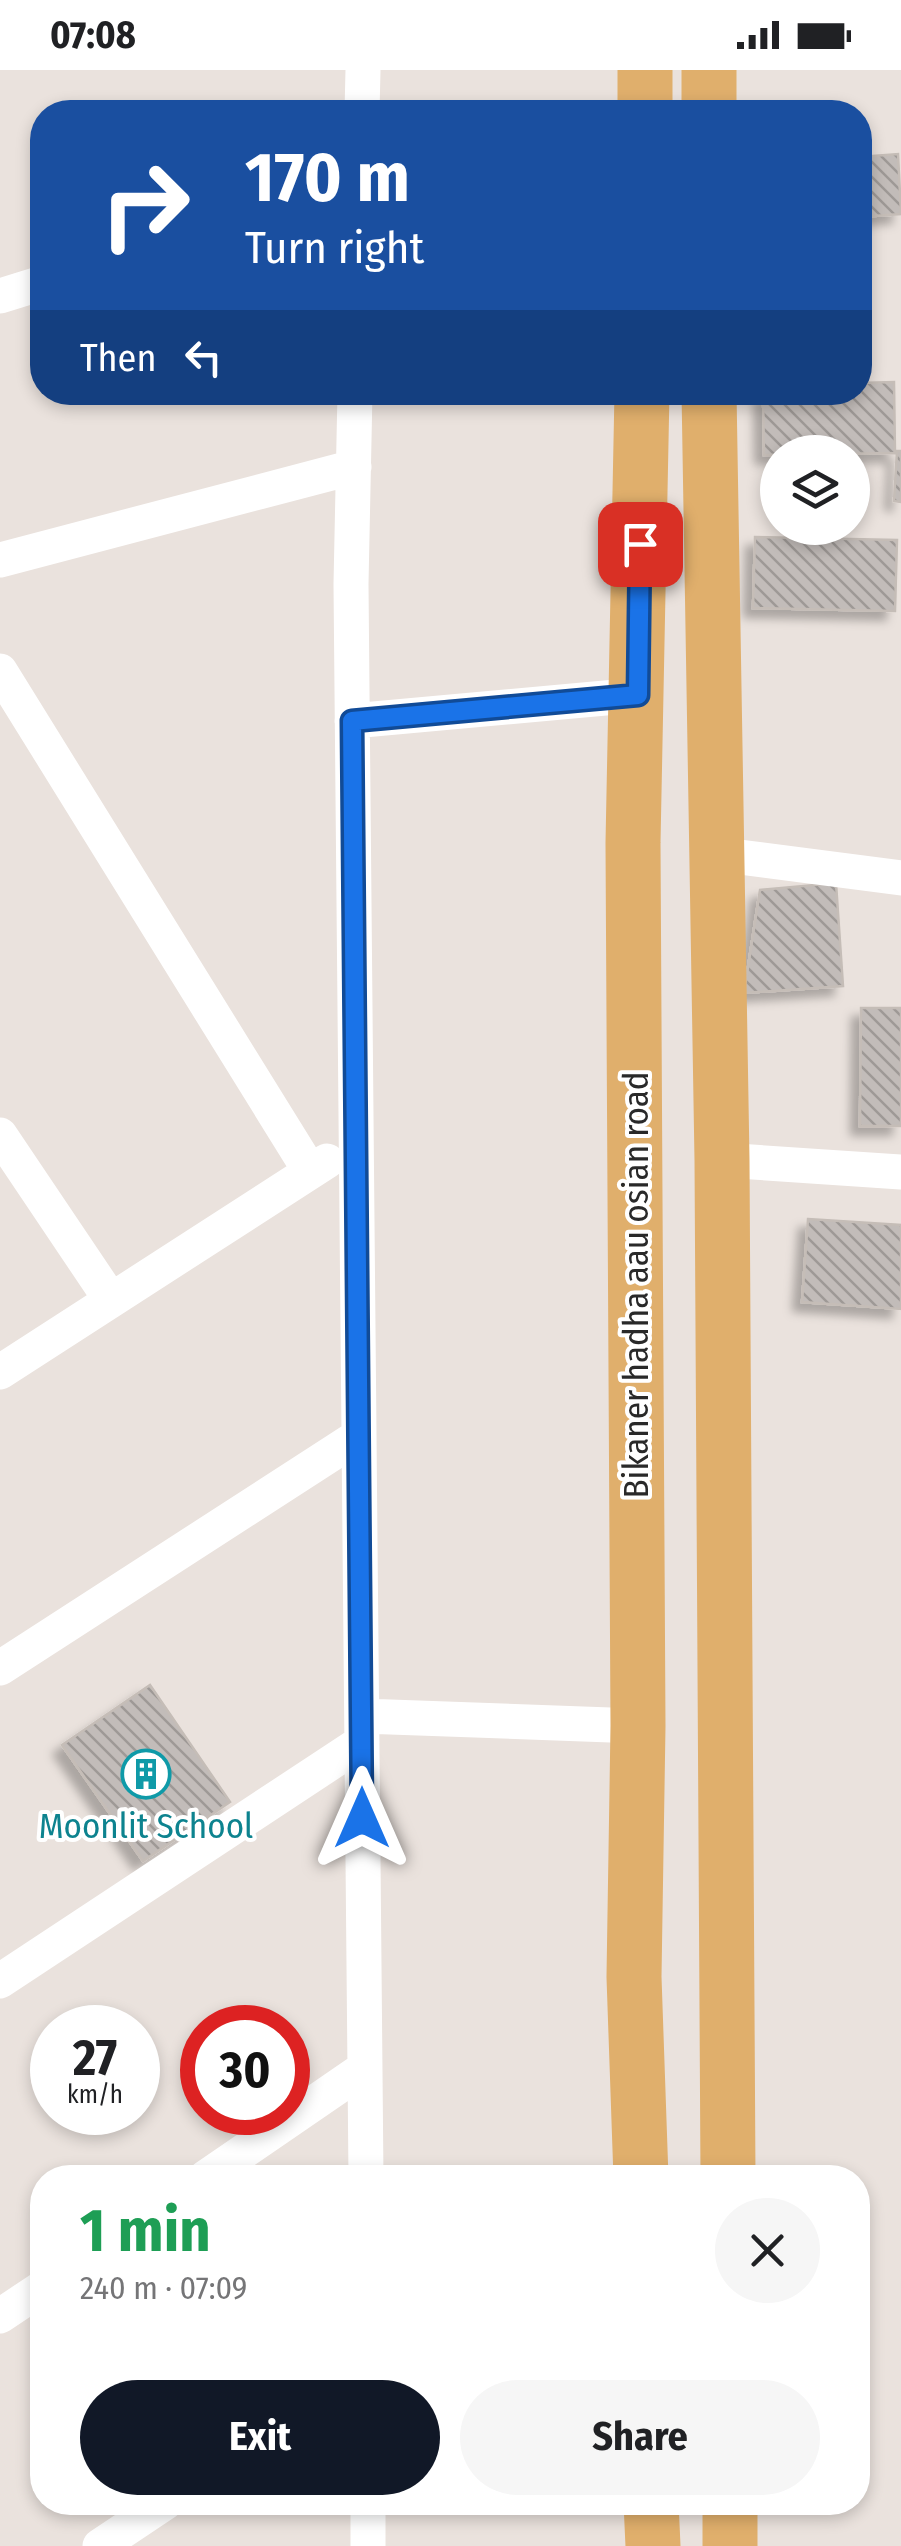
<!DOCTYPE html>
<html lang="en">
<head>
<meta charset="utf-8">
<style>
  :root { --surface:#fff; --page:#f6f6f6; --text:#202124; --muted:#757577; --accent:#111827 }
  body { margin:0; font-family:"Fira Sans Condensed",sans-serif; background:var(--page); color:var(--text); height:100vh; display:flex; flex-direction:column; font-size:38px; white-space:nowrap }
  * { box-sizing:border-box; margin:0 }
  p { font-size:32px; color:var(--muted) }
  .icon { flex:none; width:55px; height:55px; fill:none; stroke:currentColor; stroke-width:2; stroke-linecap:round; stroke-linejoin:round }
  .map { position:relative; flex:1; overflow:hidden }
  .details { position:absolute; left:30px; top:2095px; width:840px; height:350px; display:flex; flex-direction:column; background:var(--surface); border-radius:40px; box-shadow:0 5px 15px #0003 }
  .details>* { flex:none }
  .hud { position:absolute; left:30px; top:30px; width:842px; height:305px; border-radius:40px; box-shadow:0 5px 15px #0003; background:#1a4fa0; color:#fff; overflow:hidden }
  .buttons { position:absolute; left:760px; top:365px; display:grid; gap:20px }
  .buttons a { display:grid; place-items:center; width:110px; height:110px; border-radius:50%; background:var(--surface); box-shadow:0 5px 15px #0003; font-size:50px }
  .speed { position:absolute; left:30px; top:1935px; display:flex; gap:20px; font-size:50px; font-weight:700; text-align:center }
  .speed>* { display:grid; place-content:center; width:130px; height:130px; border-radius:50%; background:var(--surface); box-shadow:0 5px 15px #0003; line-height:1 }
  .speed small { font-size:25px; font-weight:400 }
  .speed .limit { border:15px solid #d22; background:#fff; color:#111 }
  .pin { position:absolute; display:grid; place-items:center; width:85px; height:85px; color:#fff; margin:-42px; border-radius:20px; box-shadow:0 5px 15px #0006 }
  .me { position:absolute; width:110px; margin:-55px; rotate:0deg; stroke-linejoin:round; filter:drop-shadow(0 0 8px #0008) }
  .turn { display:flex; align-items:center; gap:35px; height:210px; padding:0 50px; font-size:45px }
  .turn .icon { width:130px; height:130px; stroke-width:2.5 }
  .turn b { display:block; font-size:70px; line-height:85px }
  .then { display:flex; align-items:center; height:95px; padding:0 50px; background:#0003; gap:20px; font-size:38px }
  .round { display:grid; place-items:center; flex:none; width:105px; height:105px; border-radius:52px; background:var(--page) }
  .summary { display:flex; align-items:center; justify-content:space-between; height:170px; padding:0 50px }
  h1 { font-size:60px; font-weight:700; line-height:75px; color:#1e9e55 }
  .cta { display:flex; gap:20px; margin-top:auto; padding:20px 50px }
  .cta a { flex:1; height:115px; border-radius:60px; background:var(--accent); color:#fff; font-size:40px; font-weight:700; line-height:115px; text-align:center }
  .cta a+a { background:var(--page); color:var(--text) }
  .status { display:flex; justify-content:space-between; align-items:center; height:70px; padding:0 50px; background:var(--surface); direction:ltr }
  .status svg { height:28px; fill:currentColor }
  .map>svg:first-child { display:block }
</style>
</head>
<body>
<div class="status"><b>07:08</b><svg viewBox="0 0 49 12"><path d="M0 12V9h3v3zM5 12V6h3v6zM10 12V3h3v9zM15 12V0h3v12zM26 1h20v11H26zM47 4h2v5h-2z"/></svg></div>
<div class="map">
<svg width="901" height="2476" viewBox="0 0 901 2476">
  <defs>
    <pattern id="building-back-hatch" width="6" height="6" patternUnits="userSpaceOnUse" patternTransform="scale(2.5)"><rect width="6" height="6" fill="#c2bcb9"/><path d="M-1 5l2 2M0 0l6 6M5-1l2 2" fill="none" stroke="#9e9996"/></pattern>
    <filter id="shadow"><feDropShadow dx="-9" dy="9" stdDeviation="5" flood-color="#0004"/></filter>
  </defs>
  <rect width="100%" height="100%" fill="#eae2dd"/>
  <path fill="url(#building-back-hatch)" stroke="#c5bdb7" stroke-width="2.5" filter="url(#shadow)" d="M898,84l3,60 -41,3v-60z
    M894,312l1,71 -131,2 -1,-63h97v-9z
    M897,381h4v51l-7,-1z
    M755,467l142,3 -2,71 -142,-3z
    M836,813l7,103 -99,7 16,-103z
    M861,938h40v118h-41z
    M808,1149l93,6v84l-99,-7z
    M150,1615l80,117 -87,59 -81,-116z"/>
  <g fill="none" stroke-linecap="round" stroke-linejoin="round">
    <path stroke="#fff" stroke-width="35" d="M362,42l1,-42
      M0,226l42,-13
      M355,322l-4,192 15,1594
      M0,490l354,-93
      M0,601l310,500
      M352,651l286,-26
      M716,784l185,24
      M0,1065l111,165
      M722,1090l179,12
      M0,1302l327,-211
      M0,1598l359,-232
      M362,1646l276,10
      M0,1911l362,-239
      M205,2108l160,-110
      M0,2246l42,-28
      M368,2432v44
      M100,2476l66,-44"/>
    <path stroke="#e0af6c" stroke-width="55" d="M645,42v-42
      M709,42v-42
      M709,322l13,768 6,1018
      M641,2108l-7,-201 4,-251 -5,-883 9,-451
      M651,2432l2,44
      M730,2432v44"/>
  </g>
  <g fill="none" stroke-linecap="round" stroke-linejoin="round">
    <g stroke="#114b97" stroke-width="25">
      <path id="route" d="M362,1748l-10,-1097 286,-26 2,-151"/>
    </g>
    <use href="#route" stroke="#1a73e8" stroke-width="18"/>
  </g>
  <defs>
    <g id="building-ring" transform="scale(2.5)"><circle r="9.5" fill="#fff" stroke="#0f9aa8" stroke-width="1.5"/><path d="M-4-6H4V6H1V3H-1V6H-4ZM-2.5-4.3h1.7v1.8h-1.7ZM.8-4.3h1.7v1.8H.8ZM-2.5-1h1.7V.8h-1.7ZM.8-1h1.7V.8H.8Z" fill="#0f9aa8"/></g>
  </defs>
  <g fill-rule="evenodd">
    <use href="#building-ring" x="146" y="1704"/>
  </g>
  <g text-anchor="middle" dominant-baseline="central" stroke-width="8" stroke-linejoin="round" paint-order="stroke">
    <g font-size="35" fill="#292929" stroke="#fff">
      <text transform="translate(636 1215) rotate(-90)">Bikaner hadha aau osian road</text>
    </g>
    <g font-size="35" fill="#0d838f" stroke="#fff">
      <text x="146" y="1756">Moonlit School</text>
    </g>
  </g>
</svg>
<div class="buttons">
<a><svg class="icon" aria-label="layers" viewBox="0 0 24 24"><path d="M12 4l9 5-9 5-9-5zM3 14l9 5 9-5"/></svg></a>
</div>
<div class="speed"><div>27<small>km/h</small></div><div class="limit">30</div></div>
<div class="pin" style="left:640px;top:474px;background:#d93025"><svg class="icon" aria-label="arrive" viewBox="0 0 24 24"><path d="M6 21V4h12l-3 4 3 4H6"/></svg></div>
<svg class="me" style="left:362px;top:1748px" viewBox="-20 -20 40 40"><path d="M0-17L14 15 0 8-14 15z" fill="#1a73e8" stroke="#fff" stroke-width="4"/></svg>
<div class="hud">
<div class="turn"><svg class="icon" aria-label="right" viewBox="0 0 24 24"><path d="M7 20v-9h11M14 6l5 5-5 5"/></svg><div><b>170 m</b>Turn right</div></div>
<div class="then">Then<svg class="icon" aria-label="left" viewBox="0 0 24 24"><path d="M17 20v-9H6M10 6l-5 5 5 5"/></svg></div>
</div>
<section class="details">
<div class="summary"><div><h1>1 min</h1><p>240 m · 07:09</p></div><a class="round"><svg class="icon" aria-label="close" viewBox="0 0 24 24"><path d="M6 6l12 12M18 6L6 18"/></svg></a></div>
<div class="cta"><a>Exit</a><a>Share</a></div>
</section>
</div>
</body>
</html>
